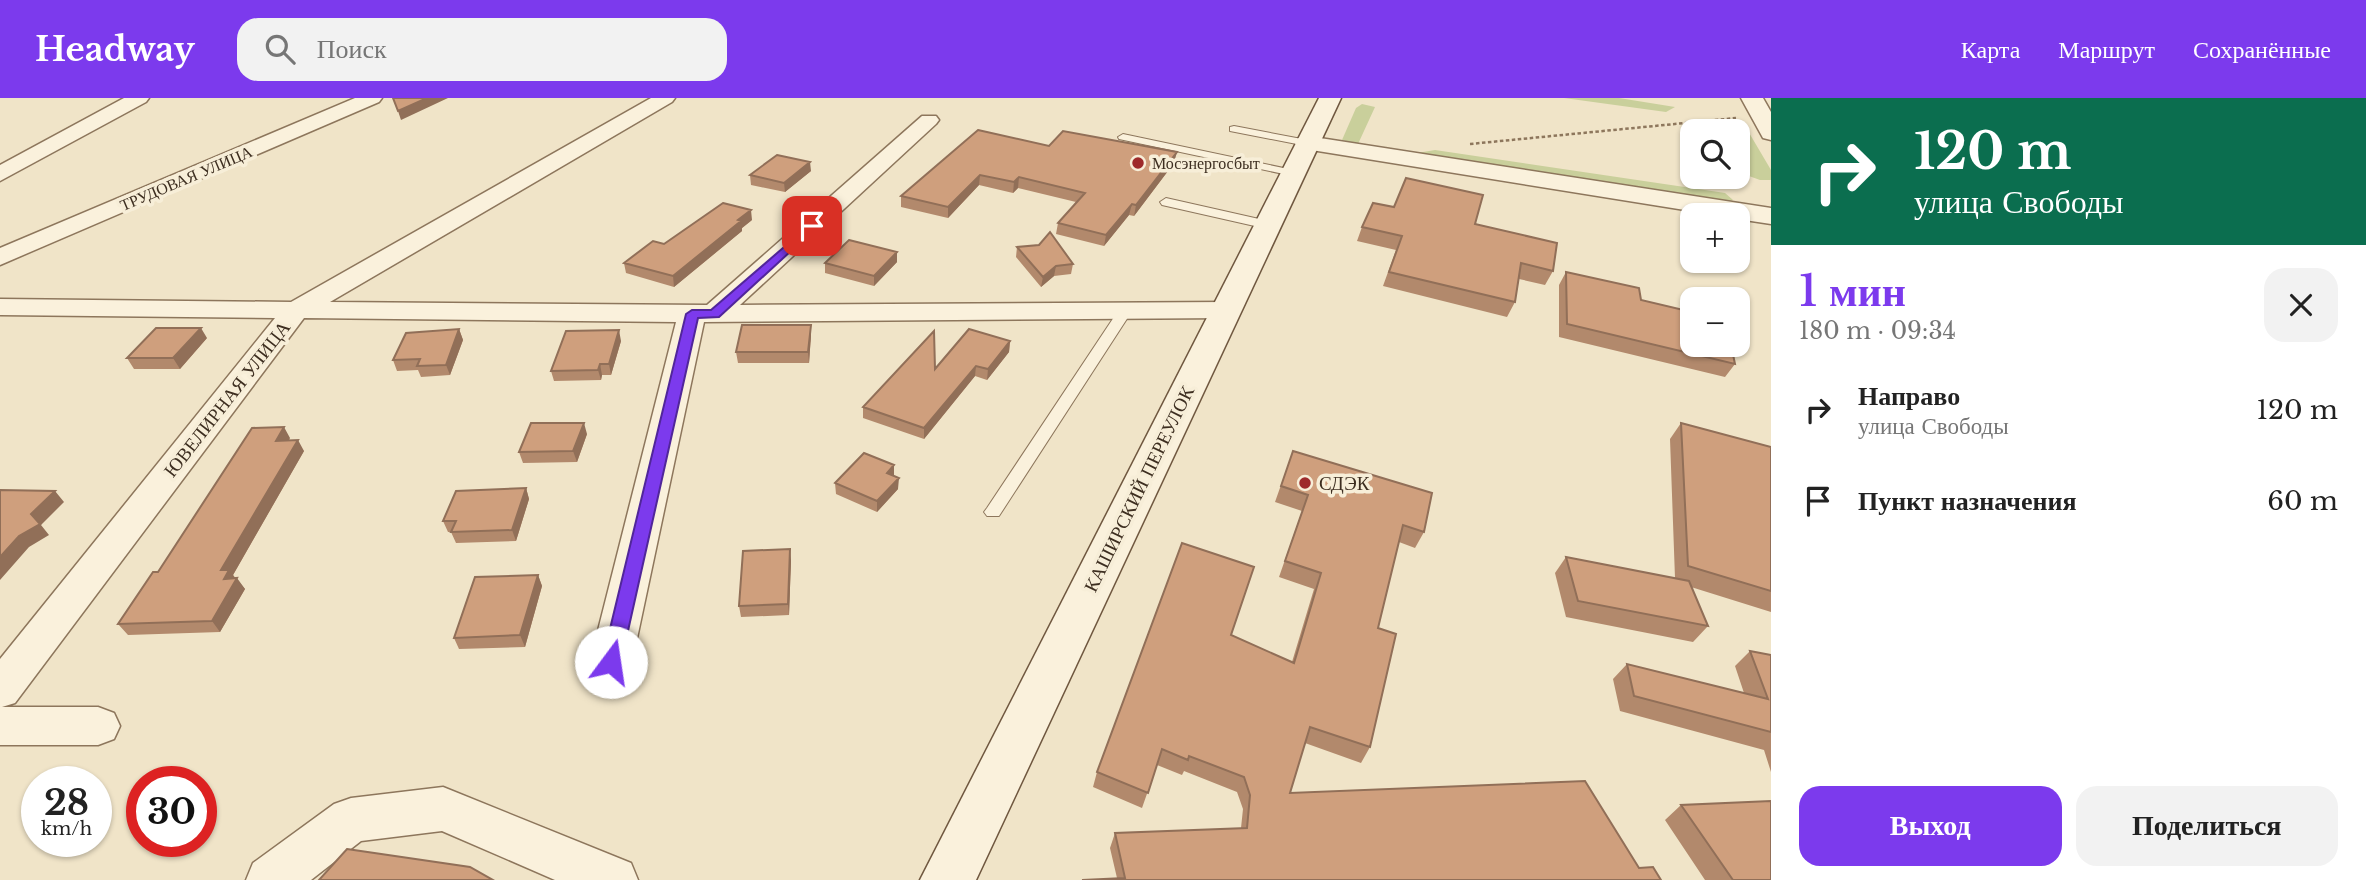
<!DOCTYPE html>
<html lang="ru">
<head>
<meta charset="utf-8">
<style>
  :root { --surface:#fff; --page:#f2f2f2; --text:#222; --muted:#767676; --accent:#7c3aed }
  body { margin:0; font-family:"Libre Baskerville",serif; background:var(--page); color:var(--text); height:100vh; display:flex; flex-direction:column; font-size:26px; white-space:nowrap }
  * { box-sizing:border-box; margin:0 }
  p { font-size:23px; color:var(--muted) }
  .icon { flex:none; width:38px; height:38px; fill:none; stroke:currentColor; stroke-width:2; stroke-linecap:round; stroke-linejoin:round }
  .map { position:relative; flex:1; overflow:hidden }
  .details { display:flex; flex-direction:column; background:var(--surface); width:595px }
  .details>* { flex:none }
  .top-card { background:#0b6e4f; color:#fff; overflow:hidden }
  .tools { position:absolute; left:1680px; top:21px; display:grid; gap:14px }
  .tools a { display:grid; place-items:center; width:70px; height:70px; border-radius:14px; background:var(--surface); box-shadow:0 2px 5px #0004; font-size:35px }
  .speed { position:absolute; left:21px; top:668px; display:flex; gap:14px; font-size:35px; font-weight:700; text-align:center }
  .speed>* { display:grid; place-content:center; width:91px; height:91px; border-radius:50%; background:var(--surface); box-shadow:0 2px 5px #0004; line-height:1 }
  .speed small { font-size:18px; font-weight:400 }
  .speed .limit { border:10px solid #d22; background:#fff; color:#111 }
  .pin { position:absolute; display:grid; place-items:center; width:60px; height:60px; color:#fff; margin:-30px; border-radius:14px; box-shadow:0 4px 10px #0006 }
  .me { position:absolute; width:77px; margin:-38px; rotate:14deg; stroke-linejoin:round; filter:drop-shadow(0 0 5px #0008) }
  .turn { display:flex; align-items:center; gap:24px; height:147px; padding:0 28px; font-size:32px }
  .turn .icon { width:91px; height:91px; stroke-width:2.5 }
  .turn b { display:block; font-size:49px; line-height:60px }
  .round { display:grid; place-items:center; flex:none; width:74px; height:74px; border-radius:21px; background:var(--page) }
  .overview { display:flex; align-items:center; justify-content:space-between; height:119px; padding:0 28px }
  h1 { font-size:42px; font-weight:600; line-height:52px; color:var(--accent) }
  .cta { display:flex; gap:14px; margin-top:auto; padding:14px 28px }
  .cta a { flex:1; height:80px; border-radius:21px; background:var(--accent); color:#fff; font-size:28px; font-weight:600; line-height:80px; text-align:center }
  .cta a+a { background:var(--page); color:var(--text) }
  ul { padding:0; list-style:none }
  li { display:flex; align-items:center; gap:21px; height:91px; padding:0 28px }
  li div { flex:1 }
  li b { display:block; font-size:26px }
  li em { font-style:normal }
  header { display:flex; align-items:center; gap:42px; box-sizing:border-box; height:98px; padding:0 35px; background:var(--accent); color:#fff }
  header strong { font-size:33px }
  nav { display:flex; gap:38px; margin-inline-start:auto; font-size:24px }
  .search { width:490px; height:63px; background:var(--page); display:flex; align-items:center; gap:18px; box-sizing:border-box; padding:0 24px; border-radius:21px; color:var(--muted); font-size:26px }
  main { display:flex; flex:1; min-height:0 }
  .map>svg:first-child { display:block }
</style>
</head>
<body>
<header>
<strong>Headway</strong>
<div class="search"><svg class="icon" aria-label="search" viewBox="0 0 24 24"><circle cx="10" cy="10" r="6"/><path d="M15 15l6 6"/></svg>Поиск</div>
<nav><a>Карта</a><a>Маршрут</a><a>Сохранённые</a></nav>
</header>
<main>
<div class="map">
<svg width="1771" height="782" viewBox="0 0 1771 782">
  <rect width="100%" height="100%" fill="#f0e4c8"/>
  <path fill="#c9cf9b" d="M1564,0h55l56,9 -9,5z
    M1362,6l13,3 -17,37 -16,-4 14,-32z
    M1735,28l13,5 23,39v10h-11l-11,-4 -11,-21v-24h-13l-2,-4z
    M1435,52l290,43 8,7 -7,3 -309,-50z"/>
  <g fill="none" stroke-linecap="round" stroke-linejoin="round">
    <g stroke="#8d765c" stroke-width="2">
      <path id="service" d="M1234,28l73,14 5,3 -5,3 -77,-15v-4z
        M1123,36l170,36 6,3 -6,3 -174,-37 -1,-2z
        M1166,100l102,23 6,4 -6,4 -106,-24 -2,-3z
        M1125,209l7,4 -133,205h-12l-3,-4 3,-4 131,-197z"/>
    </g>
    <g stroke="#8d765c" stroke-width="3">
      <path id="minor" d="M124,0h25l-3,4 -146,79v-16z
        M355,0h27l-3,4 -379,163v-17z
        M651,0h24l-3,4 -342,200 377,3 215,-189h14l3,4 -3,4 -196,181 487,-3 10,2 4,6 -4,6 -10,2 -523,4 -72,340 -6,12 -15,5 -15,-5 -6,-12 86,-340 -372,-4 -289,385 -13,4h96l16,6 6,13 -6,13 -16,6h-98v-86l275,-341 -275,-3v-16l291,3z
        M443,689l188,76 7,17h-83l-113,-49 -81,10 -50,39h-65l7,-17 81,-59 17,-6z"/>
    </g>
    <g stroke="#8d765c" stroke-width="3">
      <path id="tertiary" d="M1741,0h22l8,14v28l-8,-2z
        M1307,38l464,72v16l-33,-5v-4h-22l-417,-67 -4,-5 4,-5z"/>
    </g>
    <g stroke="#6f573f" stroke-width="3">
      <path id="secondary" d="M1319,0h22l-365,782h-56z"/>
    </g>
    <path stroke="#8d765c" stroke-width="2.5" stroke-dasharray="3.5 2.5" stroke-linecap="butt" d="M1470,46l266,-26"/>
    <use href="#service" fill="#faf1dc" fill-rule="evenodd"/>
    <use href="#minor" fill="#faf1dc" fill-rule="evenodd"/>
    <use href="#tertiary" fill="#faf1dc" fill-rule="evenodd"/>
    <use href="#secondary" fill="#faf1dc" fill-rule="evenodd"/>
  </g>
  <path fill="#b2896c" d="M1049,48l125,17 -40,53 -5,-1 -25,31 -48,-12 2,-11 18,-21 -58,-14 -5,5 -34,-8 -31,33 -47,-11v-11z
    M811,73l-26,21 -34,-7 -1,-10z
    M752,122l-10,8v3l-68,56 -48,-14 -2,-10 40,-19z
    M1475,126l78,47 -8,14 -26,-6 -4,23 -8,15 -124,-31 13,-36 -39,-9 5,-14z
    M1017,149l56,17 -2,10 -17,2 -13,11 -25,-30z
    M897,154v10l-23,24 -49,-13v-10z
    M1566,174l169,92 -10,13 -166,-40v-52z
    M811,227v10l-2,28h-71l-2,-11z
    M459,231l4,11 -13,35 -29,2 -3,-7 -21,1 -4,-11z
    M207,240l-27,31h-46l-7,-11z
    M621,243l-10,34h-9l-1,5 -47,1 -3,-10z
    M1010,243l-1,11 -22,28 -12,-4 -51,63 -61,-21v-11l72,-38z
    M1681,325l90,24v165l-80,-25 17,39 -15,16 -127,-25 -11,-44 11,-16 109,21 -5,-139z
    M587,336l-10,28 -54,1 -4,-11z
    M290,340l-1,3 15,10 -71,124 12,14 -25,43 -92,3 -10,-11 40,-52z
    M1293,353l131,81 -9,16 -16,-6 -21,86 -8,119 -9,16 -56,-20 -15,50 349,75 -522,10 -7,-30 5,-15 126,-5 2,-19 -6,-17 -53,-21 -2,4 -25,-10 -15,43 -49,-21 4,-15 134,-137 61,27 22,-73 -35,-12 23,-66 -27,-9z
    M835,385l63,6 -21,23 -41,-18z
    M526,390l3,11 -13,42 -60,2 -5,-11h-3l-5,-11z
    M791,462l-2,55 -48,2 -2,-11z
    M538,477l4,11 -17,61 -66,2 -5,-11z
    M1750,553l21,4v117l-7,-22 -144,-39 -7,-32 14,-15 117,29 -9,-27z
    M1681,707l90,75h-66l-40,-60z"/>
  <path fill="#916f58" d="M427,0h21l-47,22 -3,-9z
    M1177,54l-3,11 -40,53 2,-11z
    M810,64l1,9 -26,21 -1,-9z
    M980,77l-1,10 -31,33v-11z
    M1019,79l-1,11 -5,5 1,-11z
    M1132,106l-3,11 -25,31 2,-11z
    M751,112l1,10 -10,8v3l-68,56 -1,-11 65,-56z
    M897,154v10l-23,24v-10z
    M1056,168l-2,10 -13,11 2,-10z
    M811,227v10l-2,28 -1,-11z
    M201,230l6,10 -27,31 -7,-11z
    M459,231l4,11 -13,35 -4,-10z
    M619,232l2,11 -10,34 -2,-11z
    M1010,243l-1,11 -22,28 1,-11z
    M600,266l2,11 -1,5 -3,-10z
    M976,268l-1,10 -51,63v-11z
    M584,325l3,11 -10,28 -4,-11z
    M284,329l6,11 -8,14 -6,-11z
    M298,342l6,11 -71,124 3,5 1,-2 8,11 -25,43 -8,-11 12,-42 -3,-9z
    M894,367v11l-7,-3z
    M899,380l-1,11 -21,23v-11z
    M526,390l3,11 -13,42 -4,-11z
    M55,393l9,11 -23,23 8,10 -20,12 -29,33v-23l31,-43z
    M790,451l1,11 -2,55 -1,-11z
    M538,477l4,11 -17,61 -5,-12z"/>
  <path fill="#cf9f7d" stroke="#916f58" stroke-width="2" d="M393,0h34l-29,13z
    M978,32l71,16 14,-15 114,21 -41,53 -4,-1 -26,31 -48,-12 27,-30 -66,-16 -5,5 -34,-7 -32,32 -47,-11z
    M777,57l33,7 -26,21 -34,-8z
    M1406,80l77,17 -8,29 82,19 -4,28 -32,-8 -6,39 -126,-30 13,-36 -40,-9 11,-24 21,4z
    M723,105l28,7 -13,10 3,1 -68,55 -49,-13 29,-22 11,3z
    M1050,134l23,32 -17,2 -13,11 -26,-30 22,-2z
    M849,142l48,12 -23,24 -49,-13z
    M1566,174l73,16 2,12 51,12v33h39l4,19 -168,-40z
    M742,227h69l-3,27h-72z
    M156,230h45l-28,30h-46z
    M459,231l-13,36 -29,1 3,-7 -27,1 13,-27z
    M969,231l41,12 -22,28 -12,-3 -52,62 -61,-21 71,-76 1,38z
    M619,232l-10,34h-9l-2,6 -47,1 15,-40z
    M531,325h53l-11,28 -54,1z
    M1681,325l90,24v144l-83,-25z
    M284,329l-8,14 22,-1 -77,130h8l-5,9 13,-1 -25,43 -94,3 35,-52h5l94,-144z
    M1293,353l139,42 -8,39 -21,-7 -25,103 18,6 -26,113 -60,-20 -20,66 295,-12 54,87 14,-1 8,13h-579l43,-2 -10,-45 132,-5 3,-33 -6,-18 -55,-21 -1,4 -26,-11 -14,44 -51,-21 85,-229 72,24 -23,68 63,28 27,-90 -36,-12 23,-66 -27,-9z
    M864,355l30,12 -7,8 12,5 -22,23 -42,-18z
    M526,390l-14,42 -61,2 5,-11h-13l13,-30z
    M0,392l55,1 -24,23 9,10 -21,12 -19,21z
    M790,451l-2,55 -49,2 4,-55z
    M1566,459l123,24 19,45 -130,-25z
    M538,477l-18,60 -66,3 21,-61z
    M1750,553l21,4v77l-137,-36 -7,-32 141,35z
    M1771,703v79h-38l-52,-75z
    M347,751l123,18 23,13h-174z"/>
  <path fill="#7c3aed" stroke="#51269a" stroke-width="2" d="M812,125l5,3 -1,2 -97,89 -21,1 -77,344 -3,5 -7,3 -7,-3 -2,-5 84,-348 6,-4h19z"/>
  <g fill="#9e2a2b" stroke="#f7eed8" stroke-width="2.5">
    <circle cx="1138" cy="65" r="7"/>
    <circle cx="1305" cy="385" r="7"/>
  </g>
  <g text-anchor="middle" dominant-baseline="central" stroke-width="7" stroke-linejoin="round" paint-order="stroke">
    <g font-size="16" fill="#3d2e20" stroke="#f7eed8" text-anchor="start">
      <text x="1152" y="65">Мосэнергосбыт</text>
    </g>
    <g font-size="16" fill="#3d2e20" stroke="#f7eed8">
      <text transform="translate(186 80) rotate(-23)">ТРУДОВАЯ УЛИЦА</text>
    </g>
    <g font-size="19" fill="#3d2e20" stroke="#f7eed8">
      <text transform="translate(227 301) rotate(-52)">ЮВЕЛИРНАЯ УЛИЦА</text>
      <text transform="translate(1139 391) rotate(-64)">КАШИРСКИЙ ПЕРЕУЛОК</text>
    </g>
    <g font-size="19" fill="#3d2e20" stroke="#f7eed8" text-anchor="start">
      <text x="1319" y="385">СДЭК</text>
    </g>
  </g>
</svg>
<div class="tools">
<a><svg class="icon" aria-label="search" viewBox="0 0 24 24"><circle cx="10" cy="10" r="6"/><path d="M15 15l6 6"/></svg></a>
<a>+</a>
<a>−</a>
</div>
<div class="speed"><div>28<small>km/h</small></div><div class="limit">30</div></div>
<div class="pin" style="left:812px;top:128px;background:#d93025"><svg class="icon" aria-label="arrive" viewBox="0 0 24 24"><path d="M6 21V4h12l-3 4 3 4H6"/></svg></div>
<svg class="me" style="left:611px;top:564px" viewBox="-20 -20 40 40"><circle r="19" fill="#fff"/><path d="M0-13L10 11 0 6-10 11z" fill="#7c3aed"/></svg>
</div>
<section class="details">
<div class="top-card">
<div class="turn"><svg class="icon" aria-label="right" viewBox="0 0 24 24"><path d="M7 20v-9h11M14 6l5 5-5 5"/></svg><div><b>120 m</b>улица Свободы</div></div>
</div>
<div class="overview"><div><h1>1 мин</h1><p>180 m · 09:34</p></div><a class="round"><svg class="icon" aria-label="close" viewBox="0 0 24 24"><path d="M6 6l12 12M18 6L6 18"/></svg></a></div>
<ul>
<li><svg class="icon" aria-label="right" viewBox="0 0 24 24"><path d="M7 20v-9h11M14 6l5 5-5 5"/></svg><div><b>Направо</b><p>улица Свободы</p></div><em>120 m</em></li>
<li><svg class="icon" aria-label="arrive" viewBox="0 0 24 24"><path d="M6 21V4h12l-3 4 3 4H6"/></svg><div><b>Пункт назначения</b></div><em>60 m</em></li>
</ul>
<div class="cta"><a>Выход</a><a>Поделиться</a></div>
</section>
</main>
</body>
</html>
